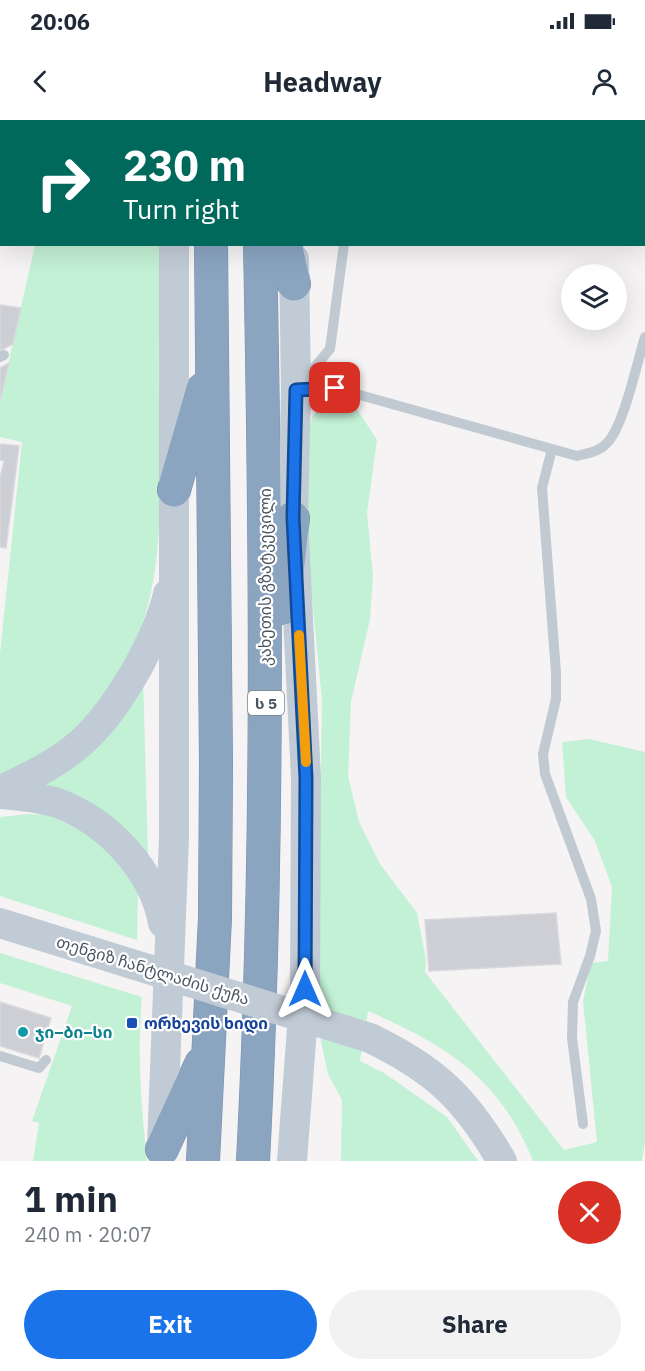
<!DOCTYPE html>
<html lang="en">
<head>
<meta charset="utf-8">
<style>
  :root { --surface:#fff; --page:#f2f2f3; --text:#1f2937; --muted:#747a83; --accent:#1a73e8 }
  body { margin:0; font-family:"IBM Plex Sans","Noto Sans Georgian",sans-serif; background:var(--page); color:var(--text); height:100vh; display:flex; flex-direction:column; font-size:22px; white-space:nowrap }
  * { box-sizing:border-box; margin:0 }
  p { font-size:20px; color:var(--muted) }
  .icon { flex:none; width:33px; height:33px; fill:none; stroke:currentColor; stroke-width:2; stroke-linecap:round; stroke-linejoin:round }
  .map { position:relative; height:1041px; overflow:hidden }
  .panel { display:flex; flex-direction:column; background:var(--surface); flex:1 }
  .panel>* { flex:none }
  .guide { position:absolute; left:0px; top:0px; width:645px; height:126px; box-shadow:0 6px 24px #0002; background:#00695c; color:#fff; overflow:hidden }
  .buttons { position:absolute; left:561px; top:144px; display:grid; gap:12px }
  .buttons a { display:grid; place-items:center; width:66px; height:66px; border-radius:50%; background:var(--surface); box-shadow:0 6px 24px #0002; font-size:30px }
  .pin { position:absolute; display:grid; place-items:center; width:51px; height:51px; color:#fff; margin:-26px; border-radius:12px; box-shadow:0 3px 9px #0006 }
  .me { position:absolute; width:66px; margin:-33px; rotate:0deg; stroke-linejoin:round; filter:drop-shadow(0 0 4px #0008) }
  .turn { display:flex; align-items:center; gap:21px; height:126px; padding:0 24px; font-size:27px }
  .turn .icon { width:78px; height:78px; stroke-width:2.5 }
  .turn b { display:block; font-size:42px; line-height:51px }
  .round { display:grid; place-items:center; flex:none; width:63px; height:63px; border-radius:32px; background:var(--page) }
  .overview { display:flex; align-items:center; justify-content:space-between; height:102px; padding:0 24px }
  h1 { font-size:36px; font-weight:700; line-height:45px }
  .action { display:flex; gap:12px; margin-top:auto; padding:12px 24px }
  .action a { flex:1; height:69px; border-radius:36px; background:var(--accent); color:#fff; font-size:24px; font-weight:700; line-height:69px; text-align:center }
  .action a+a { background:var(--page); color:var(--text) }
  .status { display:flex; justify-content:space-between; align-items:center; height:42px; padding:0 30px; background:var(--surface); direction:ltr }
  .status svg { height:16px; fill:currentColor }
  header { display:flex; justify-content:space-between; align-items:center; height:78px; padding:0 24px; background:var(--surface); font-size:27px; font-weight:700 }
  .map>svg:first-child { display:block }
</style>
</head>
<body>
<div class="status"><b>20:06</b><svg viewBox="0 0 49 12"><path d="M0 12V9h3v3zM5 12V6h3v6zM10 12V3h3v9zM15 12V0h3v12zM26 1h20v11H26zM47 4h2v5h-2z"/></svg></div>
<header><svg class="icon" aria-label="back" viewBox="0 0 24 24"><path d="M15 5l-7 7 7 7"/></svg>Headway<svg class="icon" aria-label="person" viewBox="0 0 24 24"><circle cx="12" cy="8" r="4"/><path d="M4 21q1-7 8-7t8 7"/></svg></header>
<div class="map">
<svg width="645" height="1041" viewBox="0 0 645 1041">
  <rect width="100%" height="100%" fill="#f5f3f3"/>
  <path fill="#fdf9ef" d="M305,0h148v1l-148,1z"/>
  <path fill="#c3f1d5" d="M0,0h162l-160,2 -1,38z
    M35,125h126c-1,51 -3,103 -2,154 1,131 13,228 -81,335 -10,12 -61,36 -78,46v-126l22,-212 -22,-5v-36z
    M332,285l23,1 22,34 -10,73 6,63 -3,43 -19,83 -3,74 11,46 21,42 37,49 9,47 -1,12 139,178 33,-8 -14,-141 8,-38 17,-2 4,-74 -17,-46 -29,-44 -4,-55 27,-3 56,13v391l-3,18h-109c-34,-84 -86,-115 -165,-150l-8,50 24,12 63,44 31,44h-137l1,-61 -14,-26 -7,-33 -3,-77 4,-264 -15,-153 -1,-103 6,-27 9,-10z
    M143,555l5,181 -118,-69z
    M29,694l22,1 27,12 29,22 31,40 -1,51 -137,-44v-79z
    M0,833l142,44c-5,56 -1,108 5,164h-114l6,-38 -7,-2 40,-115 -72,-23z"/>
  <path fill="#cdcfd5" stroke="#d7d9de" stroke-width="1.5" d="M0,185l21,3 -8,36 -13,7z
    M9,243l-9,38v-33z
    M0,324l19,2 -13,102 -6,-1v-69l4,-17 -4,-1z
    M556,793l5,51 -132,7 -4,-51z
    M0,882l51,16 -12,40 -39,-12z"/>
  <g fill="none" stroke-linecap="round" stroke-linejoin="round">
    <g stroke="#7690ad" stroke-width="34">
      <path id="highway" d="M209,0v2
        M258,0l1,2
        M285,124l9,40
        M174,370l29,-101
        M283,488l10,-90
        M162,1029l39,-85
        M203,1041l12,-243 1,-155 -5,-519
        M253,1041c16,-306 13,-611 7,-917"/>
    </g>
    <path stroke="#c1cad2" stroke-width="10" d="M332,0v2
      M515,0v2
      M401,2l6,-2
      M539,2l2,-2
      M0,237l4,-2
      M302,262l28,-33 14,-105
      M297,269l38,-1 242,68c11,-3 22,-4 30,-13 17,-17 30,-81 38,-106
      M552,329l-10,39 14,185v26l-13,55 2,20 46,125 5,32 -6,25 -17,46 -1,36 11,86
      M0,936l39,12 7,-8"/>
    <path stroke="#c1cbd6" stroke-width="30" d="M293,0v2
      M174,2v-2
      M0,670c72,-31 99,-55 138,-123 12,-23 24,-47 30,-73
      M0,674c20,2 41,3 60,10 49,19 94,67 103,119
      M0,803l90,28
      M370,918c66,32 95,60 132,123
      M162,1026l12,-308v-594
      M292,1041l13,-172 1,-211 -13,-260 3,-128 -2,-131"/>
    <use href="#highway" stroke="#8ba5c1" stroke-width="33"/>
    <path stroke="#b5b8bd" stroke-width="4.5" d="M641,0l1,2
      M644,28l1,-13
      M644,69l1,54"/>
    <path stroke="#c1cbd6" stroke-width="30" d="M90,831l280,87"/>
  </g>
  <g fill="none" stroke-linecap="round" stroke-linejoin="round">
    <g stroke="#114b97" stroke-width="15">
      <path id="route" d="M305,869l1,-211 -13,-260 3,-128 39,-2"/>
    </g>
    <use href="#route" stroke="#1a73e8" stroke-width="10"/>
    <path stroke="#f59e0b" stroke-width="10" d="M299,515l7,127"/>
  </g>
  <rect fill="#1a4fb4" stroke="#fff" stroke-width="2" x="126" y="897" width="12" height="12" rx="3"/>
  <circle fill="#0f9aa8" stroke="#fff" stroke-width="2" cx="23" cy="912" r="6"/>
  <g text-anchor="middle" dominant-baseline="central" stroke-width="4.5" stroke-linejoin="round" paint-order="stroke">
    <rect fill="#fff" stroke="#808990" stroke-width="1.5" x="248" y="571" width="36" height="24" rx="4.5"/>
    <g font-size="15" font-weight="bold" fill="#4a5661">
      <text x="266" y="583">ს 5</text>
    </g>
    <g font-size="16" fill="#4a5661" stroke="#fff">
      <text transform="translate(265 457) rotate(-90)">კახეთის გზატკეცილი</text>
      <text transform="translate(153 850) rotate(17)">თენგიზ ჩანტლაძის ქუჩა</text>
    </g>
    <g font-size="16" font-weight="bold" fill="#164399" stroke="#fff" text-anchor="start">
      <text x="144" y="903">ორხევის ხიდი</text>
    </g>
    <g font-size="16" font-weight="bold" fill="#0d838f" stroke="#fff" text-anchor="start">
      <text x="35" y="912">ჯი–ბი–სი</text>
    </g>
  </g>
</svg>
<div class="buttons">
<a><svg class="icon" aria-label="layers" viewBox="0 0 24 24"><path d="M12 4l9 5-9 5-9-5zM3 14l9 5 9-5"/></svg></a>
</div>
<div class="pin" style="left:335px;top:268px;background:#d93025"><svg class="icon" aria-label="arrive" viewBox="0 0 24 24"><path d="M6 21V4h12l-3 4 3 4H6"/></svg></div>
<svg class="me" style="left:305px;top:869px" viewBox="-20 -20 40 40"><path d="M0-17L14 15 0 8-14 15z" fill="#1a73e8" stroke="#fff" stroke-width="4"/></svg>
<div class="guide">
<div class="turn"><svg class="icon" aria-label="right" viewBox="0 0 24 24"><path d="M7 20v-9h11M14 6l5 5-5 5"/></svg><div><b>230 m</b>Turn right</div></div>
</div>
</div>
<section class="panel">
<div class="overview"><div><h1>1 min</h1><p>240 m · 20:07</p></div><a class="round" style="background:#d93025;color:#fff"><svg class="icon" aria-label="close" viewBox="0 0 24 24"><path d="M6 6l12 12M18 6L6 18"/></svg></a></div>
<div class="action"><a>Exit</a><a>Share</a></div>
</section>
</body>
</html>
